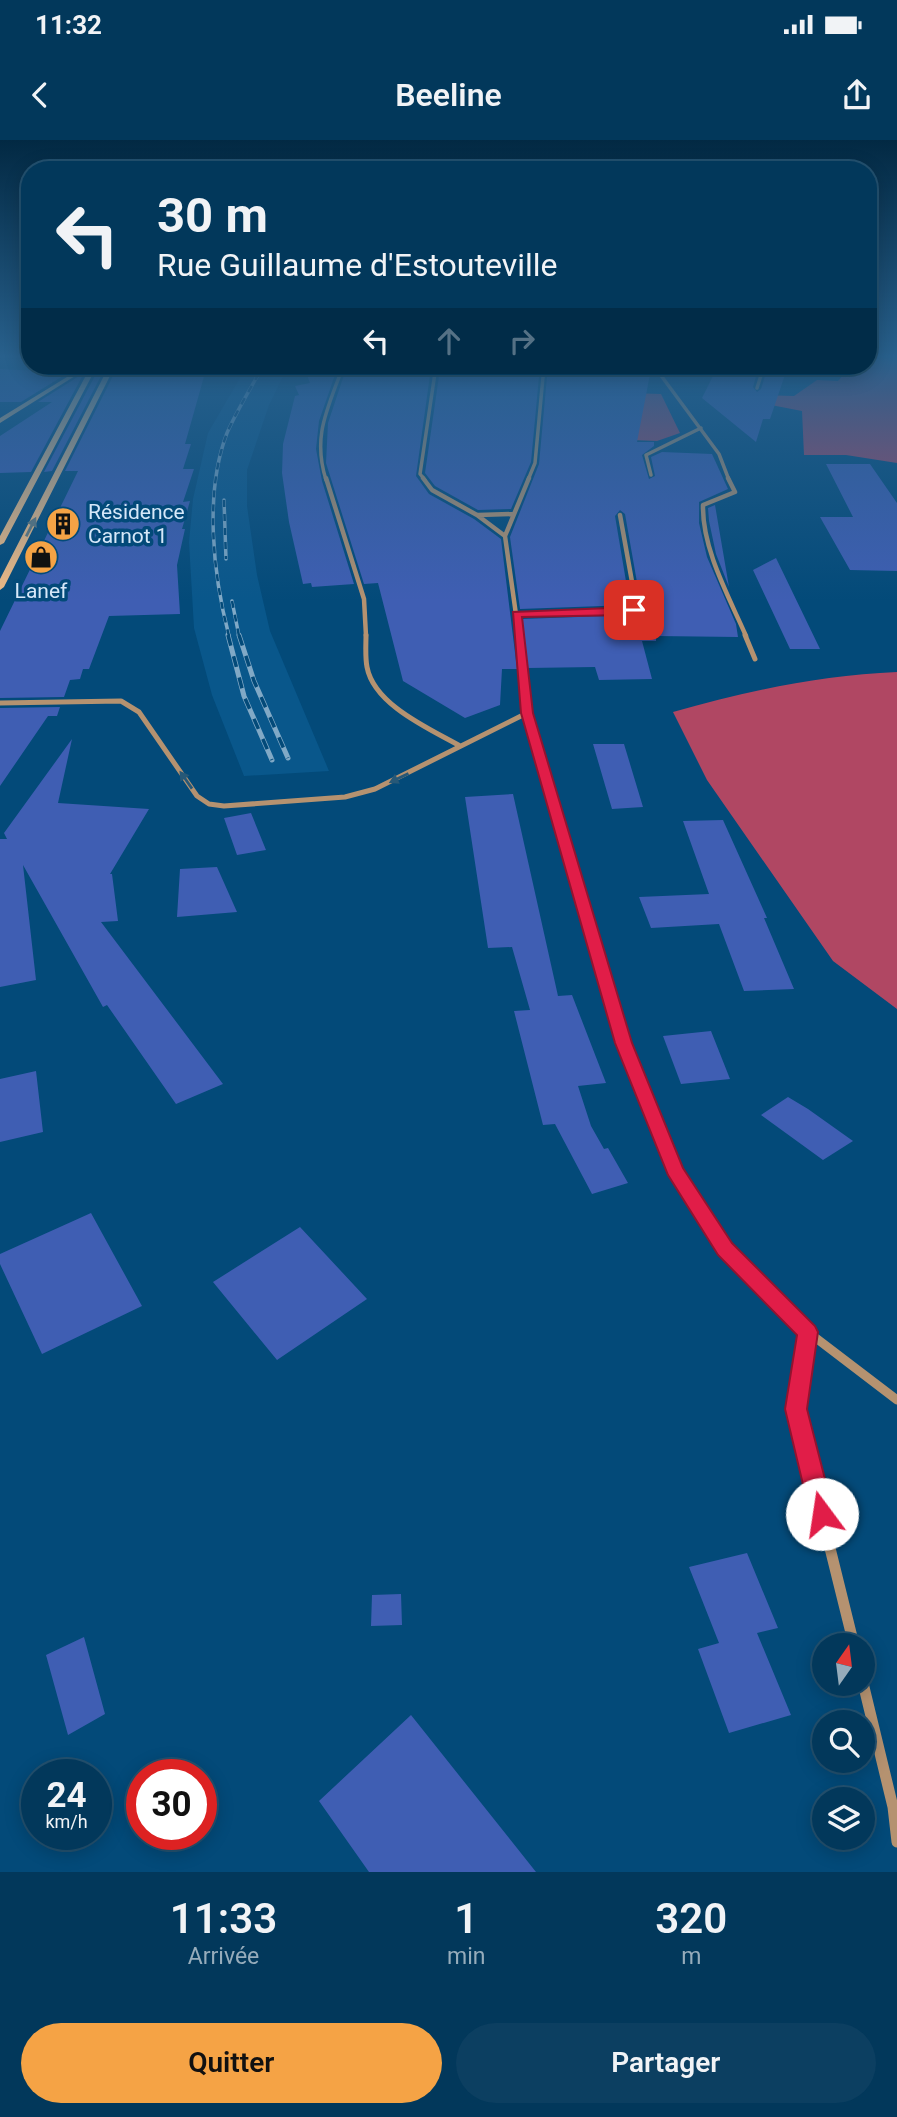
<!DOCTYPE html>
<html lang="fr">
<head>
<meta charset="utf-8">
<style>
  :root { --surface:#02385b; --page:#0c3f61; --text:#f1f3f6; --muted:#96acbb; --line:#235271; --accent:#f5a345 }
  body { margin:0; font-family:Roboto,sans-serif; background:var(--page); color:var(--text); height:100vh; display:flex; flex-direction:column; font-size:26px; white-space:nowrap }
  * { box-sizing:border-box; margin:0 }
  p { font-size:23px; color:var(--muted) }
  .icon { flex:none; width:38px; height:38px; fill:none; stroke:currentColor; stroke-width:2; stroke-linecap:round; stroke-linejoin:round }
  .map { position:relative; height:1732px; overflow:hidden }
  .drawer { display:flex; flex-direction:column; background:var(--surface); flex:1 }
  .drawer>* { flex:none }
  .top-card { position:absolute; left:21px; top:21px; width:856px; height:214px; border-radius:28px; box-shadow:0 4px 18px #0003,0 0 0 2px var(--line); background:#02385b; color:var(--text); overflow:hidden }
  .needle { width:46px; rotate:14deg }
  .controls { position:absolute; left:812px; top:1493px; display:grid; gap:14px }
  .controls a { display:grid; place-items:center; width:63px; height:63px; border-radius:50%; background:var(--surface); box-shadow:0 4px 18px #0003,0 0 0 2px var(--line); font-size:35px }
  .speed { position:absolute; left:21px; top:1619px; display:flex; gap:14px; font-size:35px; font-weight:700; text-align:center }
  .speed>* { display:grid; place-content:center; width:91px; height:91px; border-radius:50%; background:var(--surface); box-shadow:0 4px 18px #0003,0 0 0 2px var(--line); line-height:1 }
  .speed small { font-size:18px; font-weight:400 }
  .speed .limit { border:10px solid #d22; background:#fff; color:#111 }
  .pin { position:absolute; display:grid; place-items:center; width:60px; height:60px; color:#fff; margin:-30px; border-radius:14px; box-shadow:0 4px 10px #0006 }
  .me { position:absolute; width:77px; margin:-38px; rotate:346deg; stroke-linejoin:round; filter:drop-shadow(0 0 5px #0008) }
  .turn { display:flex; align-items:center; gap:24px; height:147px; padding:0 21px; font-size:32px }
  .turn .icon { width:91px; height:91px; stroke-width:2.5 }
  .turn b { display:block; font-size:49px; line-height:60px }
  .lanes { display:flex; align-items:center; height:66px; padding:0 21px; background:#0003; justify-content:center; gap:35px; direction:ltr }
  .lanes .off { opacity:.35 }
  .eta { display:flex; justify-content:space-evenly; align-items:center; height:119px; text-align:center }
  .eta b { font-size:42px; font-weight:600; line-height:49px }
  .action { display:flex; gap:14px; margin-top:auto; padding:14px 21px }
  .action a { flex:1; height:80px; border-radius:42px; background:var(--accent); color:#111; font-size:28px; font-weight:600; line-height:80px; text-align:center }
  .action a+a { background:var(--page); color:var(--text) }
  .status { display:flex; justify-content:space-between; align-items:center; height:49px; padding:0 35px; background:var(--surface); direction:ltr }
  .status svg { height:19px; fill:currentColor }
  header { display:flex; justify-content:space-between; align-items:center; height:91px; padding:0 21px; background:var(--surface); font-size:32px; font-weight:600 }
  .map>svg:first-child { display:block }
</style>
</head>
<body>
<div class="status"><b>11:32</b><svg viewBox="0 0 49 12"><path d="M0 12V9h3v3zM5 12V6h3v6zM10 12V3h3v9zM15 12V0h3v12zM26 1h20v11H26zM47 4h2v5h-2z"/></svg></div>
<header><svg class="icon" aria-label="back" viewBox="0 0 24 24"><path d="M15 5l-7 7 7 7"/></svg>Beeline<svg class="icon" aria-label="share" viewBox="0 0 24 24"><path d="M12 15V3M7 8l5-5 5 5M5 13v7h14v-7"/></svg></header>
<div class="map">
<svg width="897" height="1732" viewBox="0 0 897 1732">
  <rect width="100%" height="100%" fill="#034a79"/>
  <path fill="#09578b" d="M247,226h41l-19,39 -22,65v36l10,69 13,56 59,140 -85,5 -32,-81 -18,-67 -5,-86 4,-43 15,-66z"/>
  <path fill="#ad4762" d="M598,252l63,2 19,39 -23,8 -51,-2z"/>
  <path fill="#b04763" d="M868,218h29v105l-51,-8h-42l-2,-44 -31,-6 -11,-10 34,1 23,-16 21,1 13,-15h17z
    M897,532v337l-64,-48 -126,-181 -34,-68c74,-21 148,-37 224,-40z"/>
  <path fill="#3f5eb3" d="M124,226h83l-22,78h6l-8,25h11l-11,33 7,-1 -8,28h3l-8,36 3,49 -71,2 -20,53h-6l-3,10 -10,1 -6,17 -64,1v-67l78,-160h-13l50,-99h6z
    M309,226h29l-19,55 -3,28 6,32 32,103 -42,3 -1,-4 -8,1 -14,-62 -7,-49 1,-29 12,-48 4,-1 -4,-9 15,-3 -5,-13 5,-1z
    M347,226h31l-1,8 53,1 -14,101 13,18 45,25 27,20 16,130h-15l-2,36 -35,13 -62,-37 -25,-98 -14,1 -38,-121 2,-40z
    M460,226h80l-9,96 -20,47 -33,1 -43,-24 -10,-13 14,-97h18z
    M548,226l103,3 -14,73h17v4l-12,9 7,24 6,-3 -4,-19 11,-5 50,2 16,35 -29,13v21l8,34 29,67 2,13 -82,-1v5h-14l10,38 -53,1 -4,-13 -67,1 -7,-49 113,-4 7,-10 -16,-91 -5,-4 -5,6 15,89 -110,4 -10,-72 29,-73z
    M718,226h41l-6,21 4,5 4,-3 7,-23h20l-18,53h-7l-7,23 -54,-44z
    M0,229l19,1 52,1 -50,31h-21z
    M97,232h6l-51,99 -8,1z
    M84,233l-53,99 -31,1v-37l52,-34h-14z
    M826,324h44l27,39v68l-47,-1 -30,-53h33z
    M715,365l14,82 -13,-33 -7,-33 -1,-13z
    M776,418l44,91h-30l-37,-79z
    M60,567l-3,9h-9l-48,70v-78z
    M72,599l-14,64 91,6 -39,65h2l6,47 -17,1 122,162 -47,20 -69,-99 -4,2 -80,-142 13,115 -36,7v-148h7l-3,-6z
    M593,604h31l19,63 -31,2z
    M513,654l45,202 14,-1 34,88 -28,3 13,40 13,23 4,-1 20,35 -36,11 -37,-70 -12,1 -29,-114 16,-1 -18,-63 -24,1 -23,-151z
    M251,673l15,37 -29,5 -13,-37z
    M723,680l44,98h-3l30,71 -50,2 -25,-67 -68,4 -12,-31 70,-3 -26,-73z
    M217,727l20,45 -60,5 3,-48z
    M711,891l19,48 -49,5 -18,-48z
    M36,931l7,61 -43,10v-63z
    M788,957l20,12 45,32 -30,19 -62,-45z
    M91,1073l51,93 -100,48 -42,-90v-10z
    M300,1087l67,72 -90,61 -64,-78z
    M747,1413l31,75 -21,5 34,82 -62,18 -31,-84 21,-6 -30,-76z
    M401,1454l1,31 -31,1 1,-31z
    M84,1497l21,77 -37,21 -22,-80z
    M411,1575l125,157h-167l-50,-71z"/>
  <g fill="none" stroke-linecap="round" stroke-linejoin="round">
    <path stroke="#b59270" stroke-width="3.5" d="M654,226l65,88 10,26
      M757,248l7,-22
      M651,335l-5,-20 55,-27
      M326,340c-14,-45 2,-71 17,-114
      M425,340l-5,-6 16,-108
      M528,340l7,-17 9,-97"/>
    <path stroke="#b59270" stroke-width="4.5" d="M326,338l38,121 2,37
      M423,338l9,12 45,25 28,21 14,100
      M728,338l7,14 -32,13c-1,44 26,92 43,131
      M478,375l35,-1
      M505,396l24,-58
      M517,474l117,-4 2,-6 -16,-89"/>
    <path stroke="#b59270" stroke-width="5" d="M366,495c0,10 -1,22 1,32 7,38 63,62 93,79
      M519,495l8,78 37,125
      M745,495l10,24
      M0,563l121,-2 18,11 58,84 12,8 15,2 121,-9 30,-8 152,-76"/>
    <path stroke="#b59270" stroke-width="7" d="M563,697l61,206 23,57"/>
    <path stroke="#b59270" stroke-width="9" d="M646,958l29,72 50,79 83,83 89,68
      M803,1297l-7,-28 12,-77"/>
    <path stroke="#b59270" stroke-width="11" d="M802,1295l52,210
      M863,1543l30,124 4,35"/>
    <path fill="#f2bc85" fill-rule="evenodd" d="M85,226h6l-91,57v-5z
      M91,226h6l-93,177 -4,2v-9z
      M109,226h6l-111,221 -4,3v-11z"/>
    <g stroke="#81a9c6" stroke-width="3.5">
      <path id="rail-far1" d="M224,360l2,59
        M232,461l7,35
        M229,496c-16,-61 -25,-143 -2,-203 10,-23 24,-45 36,-67"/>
    </g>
    <g stroke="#81a9c6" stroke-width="5">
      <path id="rail" d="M228,495l16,61 28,64
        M239,495l15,46 34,77"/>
    </g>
    <use href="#rail-far1" stroke="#034a79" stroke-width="2.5" stroke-dasharray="7" stroke-linecap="butt"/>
    <use href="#rail" stroke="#034a79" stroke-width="3.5" stroke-dasharray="11" stroke-linecap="butt"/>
  </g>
  <defs><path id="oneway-solid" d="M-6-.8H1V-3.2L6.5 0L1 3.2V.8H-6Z" transform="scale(1.75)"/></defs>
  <use fill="#63787e" href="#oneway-solid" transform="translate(31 387) rotate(-63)"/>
  <g fill="#275877">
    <use href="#oneway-solid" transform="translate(399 638) rotate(154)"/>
    <use href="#oneway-solid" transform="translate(186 640) rotate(-125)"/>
  </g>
  <linearGradient id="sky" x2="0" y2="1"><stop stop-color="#022943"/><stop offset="0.47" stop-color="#28608c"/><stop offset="1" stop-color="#28608c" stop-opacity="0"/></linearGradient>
  <rect width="897" height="461" fill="url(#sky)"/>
  <path fill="#e11d48" stroke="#92132f" stroke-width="2" d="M634,467l4,1v4l-13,3 -103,2 11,96 99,330 51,125 49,75 83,83 3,6 -11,77 27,105 -4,8 -8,3 -9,-3 -3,-8 -25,-105 12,-74 -79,-80 -50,-80 -53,-132 -94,-330 -8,-101z"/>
  <defs>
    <g id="building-disc" transform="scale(1.75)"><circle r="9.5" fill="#f5a345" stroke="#034a79"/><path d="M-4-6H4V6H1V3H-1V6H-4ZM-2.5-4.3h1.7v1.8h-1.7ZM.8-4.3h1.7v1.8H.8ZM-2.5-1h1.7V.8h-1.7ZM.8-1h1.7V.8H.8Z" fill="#111"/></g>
    <g id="shop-disc" transform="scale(1.75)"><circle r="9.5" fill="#f5a345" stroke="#034a79"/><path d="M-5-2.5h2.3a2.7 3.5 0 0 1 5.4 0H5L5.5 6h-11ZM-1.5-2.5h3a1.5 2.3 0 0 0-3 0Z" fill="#111"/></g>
  </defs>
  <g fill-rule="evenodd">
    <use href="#building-disc" x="63" y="384"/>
    <use href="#shop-disc" x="41" y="417"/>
  </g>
  <g text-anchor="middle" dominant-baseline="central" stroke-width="7" stroke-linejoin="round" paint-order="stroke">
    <g font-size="21" fill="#d6e8f9" stroke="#034a79" text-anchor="start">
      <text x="88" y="372">Résidence<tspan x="88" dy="24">Carnot 1</tspan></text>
      <text x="41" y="451" text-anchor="middle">Lanef</text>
    </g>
  </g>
</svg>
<div class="controls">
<a><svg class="needle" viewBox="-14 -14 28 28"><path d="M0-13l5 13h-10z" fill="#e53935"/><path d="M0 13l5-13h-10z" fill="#96acbb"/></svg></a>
<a><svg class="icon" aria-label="search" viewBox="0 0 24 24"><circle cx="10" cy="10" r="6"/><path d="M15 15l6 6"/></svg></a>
<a><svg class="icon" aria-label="layers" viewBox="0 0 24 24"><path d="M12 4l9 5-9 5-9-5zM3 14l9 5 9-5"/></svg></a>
</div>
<div class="speed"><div>24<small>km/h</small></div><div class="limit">30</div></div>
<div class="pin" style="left:634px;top:470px;background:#d93025"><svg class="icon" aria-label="arrive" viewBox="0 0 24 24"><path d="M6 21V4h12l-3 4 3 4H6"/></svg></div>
<svg class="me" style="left:822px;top:1374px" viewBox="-20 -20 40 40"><circle r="19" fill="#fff"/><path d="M0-13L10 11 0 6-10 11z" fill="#e11d48"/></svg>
<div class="top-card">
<div class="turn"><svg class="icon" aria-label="left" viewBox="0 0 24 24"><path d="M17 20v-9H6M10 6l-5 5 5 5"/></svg><div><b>30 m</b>Rue Guillaume d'Estouteville</div></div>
<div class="lanes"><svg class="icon" aria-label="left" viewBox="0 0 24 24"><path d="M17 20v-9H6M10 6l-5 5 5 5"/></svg><svg class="icon off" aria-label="ahead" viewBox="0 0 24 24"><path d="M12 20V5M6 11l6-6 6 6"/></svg><svg class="icon off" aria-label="right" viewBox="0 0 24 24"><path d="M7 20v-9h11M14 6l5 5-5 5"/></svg></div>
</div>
</div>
<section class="drawer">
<div class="eta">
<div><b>11:33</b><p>Arrivée</p></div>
<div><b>1</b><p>min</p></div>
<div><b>320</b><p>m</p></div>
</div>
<div class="action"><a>Quitter</a><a>Partager</a></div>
</section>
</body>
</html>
